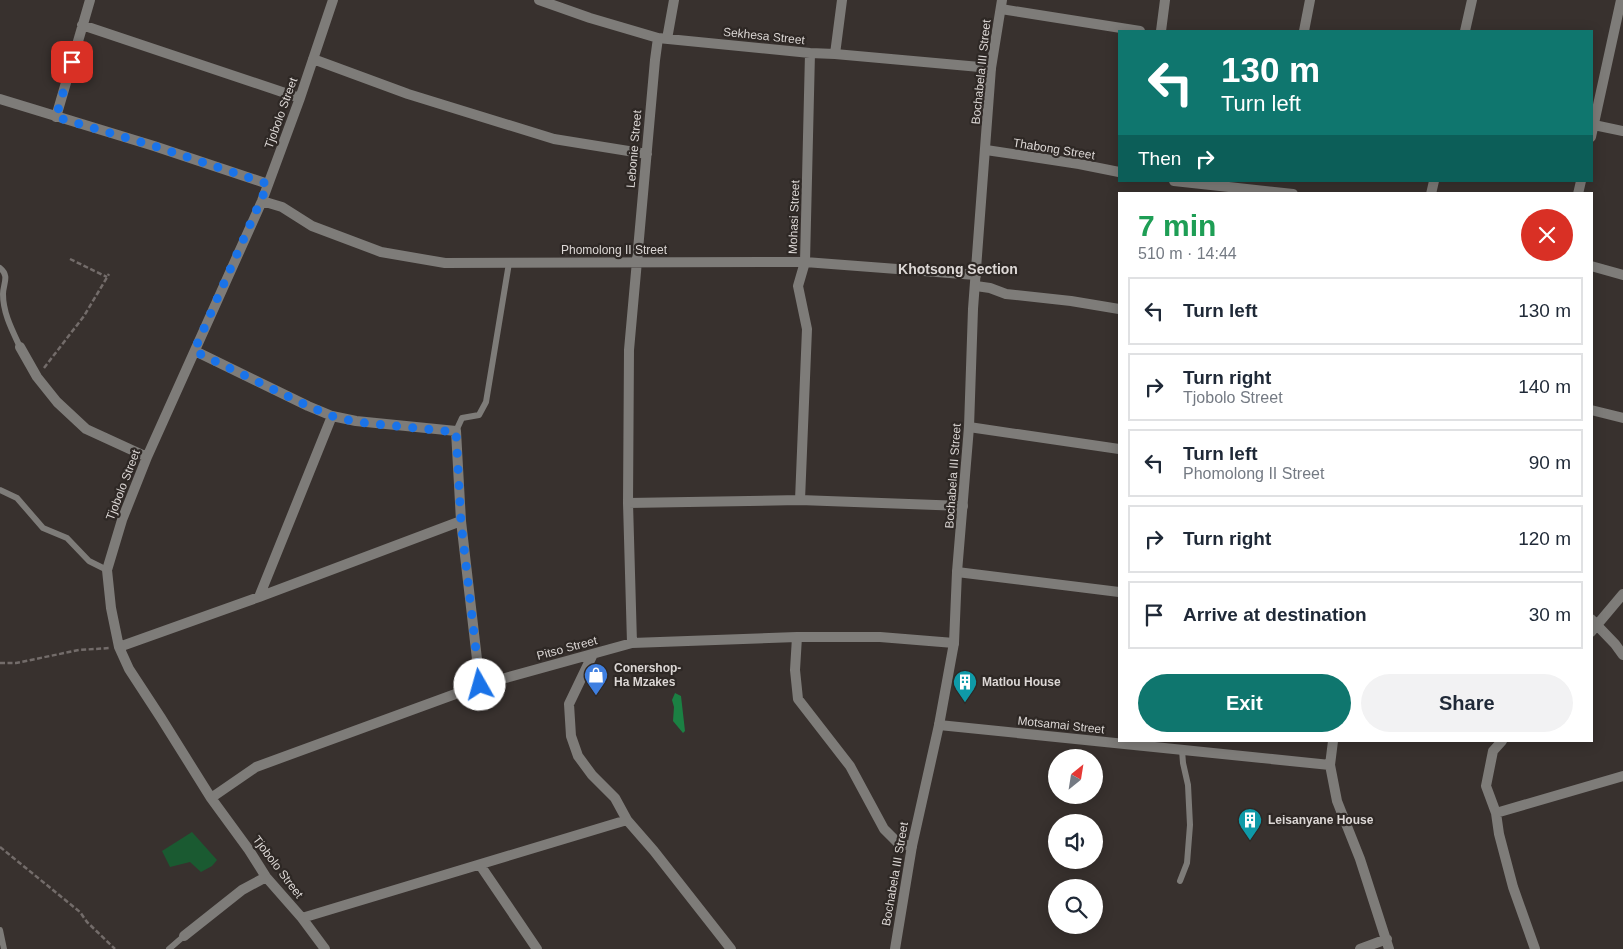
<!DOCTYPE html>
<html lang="en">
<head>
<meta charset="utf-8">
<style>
  :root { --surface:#fff; --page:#f2f2f3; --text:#1f2937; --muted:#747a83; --line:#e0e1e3; --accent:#0f766e }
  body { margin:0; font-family:Arial,sans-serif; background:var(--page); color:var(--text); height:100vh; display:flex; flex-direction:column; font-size:19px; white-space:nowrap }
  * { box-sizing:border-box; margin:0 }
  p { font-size:16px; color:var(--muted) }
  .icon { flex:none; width:28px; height:28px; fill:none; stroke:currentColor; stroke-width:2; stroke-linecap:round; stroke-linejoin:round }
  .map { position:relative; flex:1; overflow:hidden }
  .sheet { position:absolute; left:1118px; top:192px; width:475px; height:550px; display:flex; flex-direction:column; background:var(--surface); border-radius:0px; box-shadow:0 2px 12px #0003 }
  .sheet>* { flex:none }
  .banner { position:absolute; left:1118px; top:30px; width:475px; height:152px; border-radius:0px; box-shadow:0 2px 12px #0003; background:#0f766e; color:#fff; overflow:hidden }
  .needle { width:32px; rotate:30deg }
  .fabs { position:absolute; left:1048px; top:749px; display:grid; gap:10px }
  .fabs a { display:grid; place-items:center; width:55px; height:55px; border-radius:50%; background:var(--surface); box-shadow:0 2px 12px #0003; font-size:25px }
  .pin { position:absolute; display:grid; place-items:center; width:42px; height:42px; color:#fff; margin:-21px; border-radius:10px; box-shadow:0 2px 8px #0006 }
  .me { position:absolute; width:55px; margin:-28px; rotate:353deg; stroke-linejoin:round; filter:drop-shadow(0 0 4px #0008) }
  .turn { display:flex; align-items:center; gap:18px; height:105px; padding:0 20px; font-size:22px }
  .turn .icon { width:65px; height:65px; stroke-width:2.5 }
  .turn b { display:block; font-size:35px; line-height:42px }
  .then { display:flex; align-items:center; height:48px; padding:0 20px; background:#0003; gap:10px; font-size:19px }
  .round { display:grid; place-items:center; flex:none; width:52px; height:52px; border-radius:26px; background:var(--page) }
  .headline { display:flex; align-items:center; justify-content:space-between; height:85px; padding:0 20px }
  h1 { font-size:30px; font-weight:800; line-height:38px; color:#1e9e55 }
  .button { display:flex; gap:10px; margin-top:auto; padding:10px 20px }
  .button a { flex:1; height:58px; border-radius:30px; background:var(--accent); color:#fff; font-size:20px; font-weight:800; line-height:58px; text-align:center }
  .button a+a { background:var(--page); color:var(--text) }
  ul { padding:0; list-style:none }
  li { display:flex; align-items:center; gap:15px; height:68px; margin:0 10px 8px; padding:0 10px; border:2px solid var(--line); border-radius:0px }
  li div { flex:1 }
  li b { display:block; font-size:19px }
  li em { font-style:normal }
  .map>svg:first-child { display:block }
</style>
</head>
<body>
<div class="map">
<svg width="1623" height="949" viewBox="0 0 1623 949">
  <rect width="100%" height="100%" fill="#38312e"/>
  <path fill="#1a5a31" d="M192,832l25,28 -5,6 -11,6 -11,-10 -20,5 -8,-16z"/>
  <path fill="#1b8043" d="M675,693l6,3 4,35 -2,2 -10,-12 1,-14 -2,-7z"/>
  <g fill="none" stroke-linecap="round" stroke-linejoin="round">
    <path stroke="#736c6a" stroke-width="2.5" stroke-dasharray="5 2.5" stroke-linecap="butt" d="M70,259l37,18
      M44,368l40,-52 25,-42
      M0,663h16l63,-13 31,-2
      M0,847l80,65 7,10 28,27"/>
    <path stroke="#7e7c79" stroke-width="6" d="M0,268c10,8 3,16 3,26 0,19 9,36 17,53
      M456,431l6,-13 17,-3 7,-13 23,-139
      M0,490l17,8 26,30 24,10 22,23 18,9
      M1180,881l7,-18 3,-38 -2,-40 -5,-22 -1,-13
      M0,930l4,19
      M169,949l15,-13"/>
    <path stroke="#7e7c79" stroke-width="10" d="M539,0l51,18 68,20 152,15 25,1 156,14
      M1001,9l139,22
      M82,25l218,73
      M1161,31l4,-31
      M1304,31l6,-31
      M1465,31l7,-31
      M667,39l7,-39
      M835,54l7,-54
      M313,59l95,35 146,45 93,15
      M0,99l154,47 114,38
      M56,117l34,-117
      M1594,125l29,6
      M1591,137l30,-137
      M986,150l93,14 40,8
      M1174,181l119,13
      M1431,194l3,-13
      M1578,194l3,-13
      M262,201l20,6 30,19 69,26 64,11 360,-1 171,13
      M1591,266l32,9
      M976,286l14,2 16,6 65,7 48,8
      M20,347l17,30 20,25 29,27 61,28
      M195,351l113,55 24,10 24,5 100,10 5,90 19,164
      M1591,410l32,8
      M969,427l150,22
      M800,500l7,-171 -9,-43 7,-24 5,-209
      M628,503l172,-3 163,6
      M957,572l162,20
      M259,597l73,-181
      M1591,619l24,25 8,11
      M1591,632l32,-38
      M797,637l-2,33 3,29 52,67 34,63 15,15 13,2
      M632,643l-4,-140 1,-153 26,-290 3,-22
      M119,647l140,-50 202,-76
      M593,654l-24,50 2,32 7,20 14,19 23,23 12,22 27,31 77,98
      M939,725l391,40
      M1333,741l-3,24 7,36 23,58 29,90
      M1502,741l-9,10 -7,35 10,27 3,21 14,53 22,62
      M211,798l45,-31 224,-82 152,-42 165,-6h83l74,6
      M1496,813l127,-37
      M480,865l57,84
      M302,918l325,-98
      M184,936l58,-46 24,-13
      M325,949l-23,-31 -36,-41 -17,-27 -38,-52 -50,-80 -32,-49 -10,-22 -8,-39 -4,-38 15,-50 25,-63 115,-256 38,-103 33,-98
      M1360,949l27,-10"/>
    <path stroke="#7e7c79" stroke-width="10" d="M895,949l17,-103 27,-121 15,-82 3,-71 12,-145 4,-118 18,-241 11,-68"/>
  </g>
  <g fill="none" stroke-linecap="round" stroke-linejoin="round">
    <path stroke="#1a73e8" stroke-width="9" stroke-dasharray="0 16.2" d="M72,62l-16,55 98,29 114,38 -74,167 114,55 24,10 24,6 100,10 5,90 19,163"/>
  </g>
  <defs>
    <g id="shop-pin" transform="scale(1.25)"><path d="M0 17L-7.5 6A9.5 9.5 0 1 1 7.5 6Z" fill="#3f7fe0" stroke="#2e2825"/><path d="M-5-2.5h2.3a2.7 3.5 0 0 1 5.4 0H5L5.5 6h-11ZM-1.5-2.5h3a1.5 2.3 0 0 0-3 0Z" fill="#fff"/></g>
    <g id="building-pin" transform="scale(1.25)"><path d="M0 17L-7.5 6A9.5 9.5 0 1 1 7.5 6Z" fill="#0f9aa8" stroke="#2e2825"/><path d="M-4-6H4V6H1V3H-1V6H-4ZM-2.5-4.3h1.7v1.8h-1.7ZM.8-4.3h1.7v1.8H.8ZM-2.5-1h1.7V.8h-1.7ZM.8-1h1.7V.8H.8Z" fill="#fff"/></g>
  </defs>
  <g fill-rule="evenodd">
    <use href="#shop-pin" x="596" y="675"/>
    <use href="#building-pin" x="965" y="682"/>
    <use href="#building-pin" x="1250" y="820"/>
  </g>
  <g text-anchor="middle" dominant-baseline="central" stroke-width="4.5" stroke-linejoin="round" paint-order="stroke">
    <g font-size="12" fill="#dcd7d5" stroke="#2e2825">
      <text transform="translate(764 36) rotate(6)">Sekhesa Street</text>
      <text transform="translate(981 72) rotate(-84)">Bochabela III Street</text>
      <text transform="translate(281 113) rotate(-70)">Tjobolo Street</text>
      <text transform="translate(634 149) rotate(-85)">Lebonie Street</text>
      <text transform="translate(1054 149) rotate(9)">Thabong Street</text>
      <text transform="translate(794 217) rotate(-88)">Mohasi Street</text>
      <text x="614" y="250">Phomolong II Street</text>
      <text transform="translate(953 476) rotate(-86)">Bochabela III Street</text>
      <text transform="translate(123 485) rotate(-69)">Tjobolo Street</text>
      <text transform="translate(567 648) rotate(-15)">Pitso Street</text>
      <text transform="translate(1061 725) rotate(6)">Motsamai Street</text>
      <text transform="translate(278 867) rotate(53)">Tjobolo Street</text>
      <text transform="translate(895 874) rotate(-80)">Bochabela III Street</text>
    </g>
    <g font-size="12" font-weight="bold" fill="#dcd7d5" stroke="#2e2825" text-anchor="start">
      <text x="614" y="668">Conershop-<tspan x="614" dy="14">Ha Mzakes</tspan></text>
      <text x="982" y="682">Matlou House</text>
      <text x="1268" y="820">Leisanyane House</text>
    </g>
    <g font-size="14" font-weight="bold" fill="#dcd7d5" stroke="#2e2825">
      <text x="958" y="269">Khotsong Section</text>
    </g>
  </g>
</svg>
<div class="fabs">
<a><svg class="needle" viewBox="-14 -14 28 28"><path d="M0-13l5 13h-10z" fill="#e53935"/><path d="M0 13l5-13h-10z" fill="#747a83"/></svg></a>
<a><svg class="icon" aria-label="sound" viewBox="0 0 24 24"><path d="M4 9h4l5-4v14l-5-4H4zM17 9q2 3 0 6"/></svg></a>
<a><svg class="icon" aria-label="search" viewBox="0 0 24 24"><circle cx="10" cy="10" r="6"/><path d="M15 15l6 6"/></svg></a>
</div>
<div class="pin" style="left:72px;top:62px;background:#d93025"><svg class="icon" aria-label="arrive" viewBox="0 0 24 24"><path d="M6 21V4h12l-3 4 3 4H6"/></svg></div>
<svg class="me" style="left:480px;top:685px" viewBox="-20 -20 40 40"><circle r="19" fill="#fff"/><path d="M0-13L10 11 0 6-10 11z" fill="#1a73e8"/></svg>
<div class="banner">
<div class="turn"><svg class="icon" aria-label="left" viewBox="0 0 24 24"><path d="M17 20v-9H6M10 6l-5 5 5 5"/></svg><div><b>130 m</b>Turn left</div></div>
<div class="then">Then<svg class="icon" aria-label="right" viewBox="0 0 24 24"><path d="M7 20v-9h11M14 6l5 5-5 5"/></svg></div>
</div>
<section class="sheet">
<div class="headline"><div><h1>7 min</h1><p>510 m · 14:44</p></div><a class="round" style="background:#d93025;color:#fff"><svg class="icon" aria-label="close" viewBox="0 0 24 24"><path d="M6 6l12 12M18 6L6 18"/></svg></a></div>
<ul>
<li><svg class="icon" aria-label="left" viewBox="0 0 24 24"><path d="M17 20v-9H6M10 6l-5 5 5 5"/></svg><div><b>Turn left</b></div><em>130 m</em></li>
<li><svg class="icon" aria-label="right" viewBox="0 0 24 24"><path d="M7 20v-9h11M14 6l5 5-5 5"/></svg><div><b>Turn right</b><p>Tjobolo Street</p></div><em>140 m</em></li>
<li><svg class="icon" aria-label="left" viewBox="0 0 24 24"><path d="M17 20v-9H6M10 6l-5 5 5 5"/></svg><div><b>Turn left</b><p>Phomolong II Street</p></div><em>90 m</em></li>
<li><svg class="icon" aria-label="right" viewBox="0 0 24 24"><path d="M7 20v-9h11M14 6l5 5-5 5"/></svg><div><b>Turn right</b></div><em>120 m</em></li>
<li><svg class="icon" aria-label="arrive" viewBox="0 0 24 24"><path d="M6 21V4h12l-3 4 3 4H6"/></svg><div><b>Arrive at destination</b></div><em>30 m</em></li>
</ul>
<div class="button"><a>Exit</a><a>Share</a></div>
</section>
</div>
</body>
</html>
